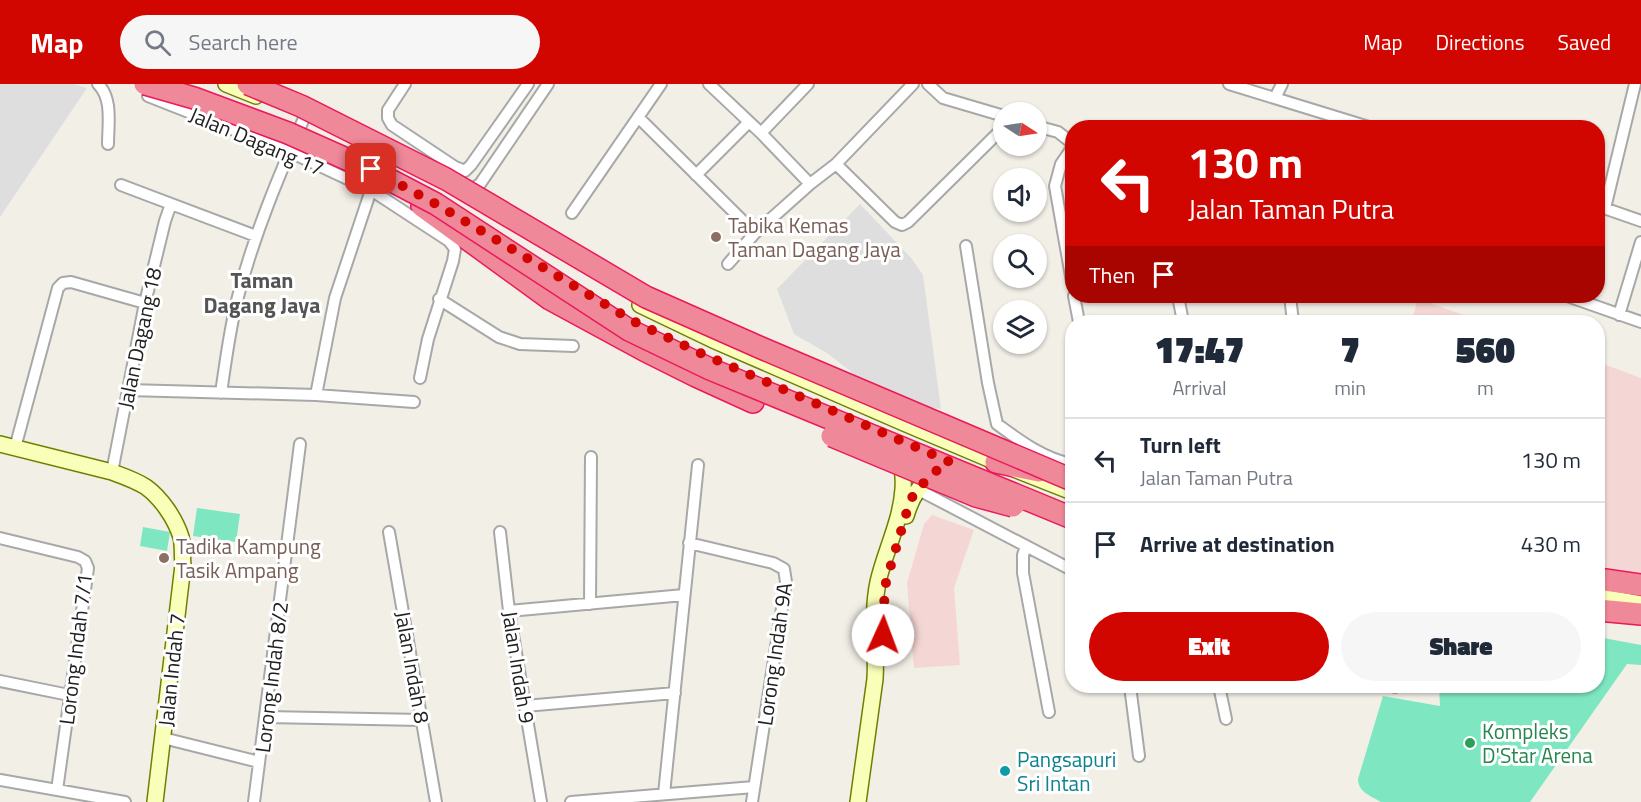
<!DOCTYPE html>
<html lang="en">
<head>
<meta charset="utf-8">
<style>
  :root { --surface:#fff; --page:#f6f6f7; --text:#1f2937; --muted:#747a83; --line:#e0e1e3; --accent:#d20600 }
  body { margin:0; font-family:"Titillium Web",sans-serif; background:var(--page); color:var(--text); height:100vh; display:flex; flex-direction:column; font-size:22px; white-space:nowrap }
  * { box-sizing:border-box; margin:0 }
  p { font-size:20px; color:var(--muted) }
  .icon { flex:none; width:33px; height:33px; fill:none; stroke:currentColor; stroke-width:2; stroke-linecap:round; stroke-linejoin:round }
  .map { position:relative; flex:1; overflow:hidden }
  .panel { position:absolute; left:1065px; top:231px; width:540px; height:378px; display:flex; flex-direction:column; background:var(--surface); border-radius:24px; box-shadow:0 2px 4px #0004 }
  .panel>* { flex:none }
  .banner { position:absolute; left:1065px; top:36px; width:540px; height:183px; border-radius:24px; box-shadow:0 2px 4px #0004; background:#d20600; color:#fff; overflow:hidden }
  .needle { width:39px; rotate:102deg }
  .tools { position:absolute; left:993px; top:18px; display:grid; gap:12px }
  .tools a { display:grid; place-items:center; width:54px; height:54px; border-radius:50%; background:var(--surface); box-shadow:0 2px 4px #0004; font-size:30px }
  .pin { position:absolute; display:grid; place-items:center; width:51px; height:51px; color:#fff; margin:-26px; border-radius:12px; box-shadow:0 3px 9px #0006 }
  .me { position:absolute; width:66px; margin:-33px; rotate:2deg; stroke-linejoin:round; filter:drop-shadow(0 0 4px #0008) }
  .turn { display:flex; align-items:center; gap:21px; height:126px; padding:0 24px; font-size:27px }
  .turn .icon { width:78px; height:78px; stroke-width:2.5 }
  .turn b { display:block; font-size:42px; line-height:51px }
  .then { display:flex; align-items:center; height:57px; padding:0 24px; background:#0003; gap:12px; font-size:22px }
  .eta { display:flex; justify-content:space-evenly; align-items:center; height:102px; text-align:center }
  .eta b { font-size:36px; font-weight:800; line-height:42px }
  .primary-button { display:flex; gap:12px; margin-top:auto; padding:12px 24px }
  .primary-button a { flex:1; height:69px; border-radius:36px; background:var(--accent); color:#fff; font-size:24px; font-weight:800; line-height:69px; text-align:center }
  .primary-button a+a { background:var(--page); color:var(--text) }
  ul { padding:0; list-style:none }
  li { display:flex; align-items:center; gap:18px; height:84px; padding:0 24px; border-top:2px solid var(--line) }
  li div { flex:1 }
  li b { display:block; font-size:22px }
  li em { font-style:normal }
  header { display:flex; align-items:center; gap:36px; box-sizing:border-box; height:84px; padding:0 30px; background:var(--accent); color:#fff }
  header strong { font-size:28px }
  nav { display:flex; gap:33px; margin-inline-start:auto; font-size:21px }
  .search { width:420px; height:54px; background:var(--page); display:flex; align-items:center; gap:15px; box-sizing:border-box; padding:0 21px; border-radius:33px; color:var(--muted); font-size:22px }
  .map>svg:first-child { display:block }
</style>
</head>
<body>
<header>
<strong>Map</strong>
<div class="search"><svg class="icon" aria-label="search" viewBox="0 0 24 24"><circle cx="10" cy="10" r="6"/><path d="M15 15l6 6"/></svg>Search here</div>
<nav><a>Map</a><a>Directions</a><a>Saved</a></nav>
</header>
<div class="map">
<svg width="1641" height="718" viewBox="0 0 1641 718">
  <rect width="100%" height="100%" fill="#f2efe7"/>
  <path fill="#dfdede" d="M0,0h73l14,4 -87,129z
    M860,120l52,55 11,16 18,134 -33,-5 -18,-7 -36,-23 -27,-21 -33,-19 -17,-45z"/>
  <path fill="#f4d7d5" d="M1418,215l66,23h-73z
    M1598,278l43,16v201l-2,1 -41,-14z
    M932,431l42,15 -20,58 6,77 -46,3 -7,-85 17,-59z"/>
  <path fill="#7ee7c2" d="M197,424l43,6 -4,28 -43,-6z
    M143,443l27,5 -3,19 -27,-5z
    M1598,553l43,8v20l-14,-1 -97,138h-149c-10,-6 -23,-10 -23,-23l25,-83 57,10 -1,-20h159z"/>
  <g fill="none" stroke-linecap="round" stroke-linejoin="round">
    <g stroke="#a8a8a8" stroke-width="14">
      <path id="street" d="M98,0c15,15 10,40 10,60
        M405,0l-17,26v8l4,7 63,42 10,4 6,-6 57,-81
        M709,0l52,49 49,51
        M928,0l15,14 61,18
        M1229,0l143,44
        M148,12l142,56 81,38 78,51 6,8 -2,12 -25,78 -8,39
        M1275,14l7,-14
        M638,33l117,116
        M1036,42l22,6 14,11
        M761,49l47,-49
        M1072,64l-11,16 -6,22 17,96
        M836,80l59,58 7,3 6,-3 96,-95
        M696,91l53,-53
        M121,101l135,51
        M466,109l14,-9 68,-100
        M1598,122l43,15
        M1605,124l30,-124
        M572,129l89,-129
        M966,162l22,137 9,41c23,17 47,35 75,40
        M728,180l27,-31 55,-49 26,-20 77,-80
        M1074,212l5,26
        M1178,212l5,26
        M1290,212l3,26
        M1567,212l74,26
        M439,215l60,38 21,7 53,2
        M1619,231l22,-73
        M128,306l188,5 98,7
        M221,309c5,-33 9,-68 18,-100 16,-61 41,-120 66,-177
        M316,311l19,-97 36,-108
        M15,364l43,-160 5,-5 8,-1 74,21
        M112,388l33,-169 20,-82 6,-17
        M917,405l155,81
        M389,448l47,270
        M500,448l9,79 32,191
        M0,454l78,19 7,4 3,7 -31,222
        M689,459l84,20 11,6 2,13 -34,220
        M1026,462l-3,9v18l26,139
        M590,520l1,-147
        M509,527l175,-16
        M0,597l69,14
        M1130,602l9,70
        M1219,602l7,33
        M1395,602v1
        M525,622l150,-13
        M266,633l156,3
        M163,654l96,24
        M0,696l125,22
        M664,710l34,-329
        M254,718l46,-358
        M571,718l183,-15"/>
    </g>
    <g stroke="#6e8000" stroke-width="18">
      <path id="secondary" d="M226,0l30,12
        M640,221l73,35 191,83 92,39 76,30
        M0,360l112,28c11,4 23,8 34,15 15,11 29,31 35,50 2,8 1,19 2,28l-28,237
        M906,432c6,-21 14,-31 31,-46
        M1598,512l43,8
        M858,718l17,-123c2,-33 -4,-63 3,-97 7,-31 23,-61 25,-93 1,-11 -1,-22 -2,-33"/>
    </g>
    <g stroke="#ec185a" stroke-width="24">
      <path id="highway" d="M422,122l128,93 94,51 52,26 57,26
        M996,378l43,9
        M1598,495l43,6
        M1598,526l43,4"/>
    </g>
    <use href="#street" stroke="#fff" stroke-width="10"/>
    <use href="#secondary" stroke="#f9ffb8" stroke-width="15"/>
    <use href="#highway" stroke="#ef8898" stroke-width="21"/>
    <g stroke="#ec185a" stroke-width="24" stroke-linecap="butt">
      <path id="highway-bridge" d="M145,0l49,14 94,35 83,37 65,34 193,126 81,39 362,149
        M248,0l53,22 145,73 200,118 113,50 313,133
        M832,352l144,60 37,10"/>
    </g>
    <use href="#highway-bridge" stroke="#ef8898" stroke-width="21"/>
  </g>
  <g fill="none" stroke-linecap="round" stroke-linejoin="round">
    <path stroke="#d20600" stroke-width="10" stroke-dasharray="0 18" d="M371,85l65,35 199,118 63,30 252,110 -14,9 -9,9 -10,9 -7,12 -24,81 -2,22 -1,31"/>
  </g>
  <g fill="#8d6e63" stroke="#fff" stroke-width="2">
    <circle cx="716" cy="153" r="6"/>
    <circle cx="164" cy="474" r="6"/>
  </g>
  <circle fill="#2e9e5b" stroke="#fff" stroke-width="2" cx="1470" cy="659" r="6"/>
  <circle fill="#0f9aa8" stroke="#fff" stroke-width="2" cx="1005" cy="687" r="6"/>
  <g text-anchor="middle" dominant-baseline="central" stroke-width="6" stroke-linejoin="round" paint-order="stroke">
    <g font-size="21" fill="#212121" stroke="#fff">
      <text transform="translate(257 57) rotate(23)">Jalan Dagang 17</text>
      <text transform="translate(139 254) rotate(-78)">Jalan Dagang 18</text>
      <text transform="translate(75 565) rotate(-83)">Lorong Indah 7/1</text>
      <text transform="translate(774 570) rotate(-82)">Lorong Indah 9A</text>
      <text transform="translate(413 583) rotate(80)">Jalan Indah 8</text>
      <text transform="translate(519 583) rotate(81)">Jalan Indah 9</text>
      <text transform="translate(171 586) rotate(-84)">Jalan Indah 7</text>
      <text transform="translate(271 593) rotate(-83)">Lorong Indah 8/2</text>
    </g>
    <g font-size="21" fill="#785e54" stroke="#fff" text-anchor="start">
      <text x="728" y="141">Tabika Kemas<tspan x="728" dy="24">Taman Dagang Jaya</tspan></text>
      <text x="176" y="462">Tadika Kampung<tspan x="176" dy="24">Tasik Ampang</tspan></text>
    </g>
    <g font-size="21" fill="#27864d" stroke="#fff" text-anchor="start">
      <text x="1482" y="647">Kompleks<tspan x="1482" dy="24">D'Star Arena</tspan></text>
    </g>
    <g font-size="21" fill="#0d838f" stroke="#fff" text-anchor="start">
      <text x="1017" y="675">Pangsapuri<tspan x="1017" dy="24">Sri Intan</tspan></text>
    </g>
    <g font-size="22" font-weight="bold" fill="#545454" stroke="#fff">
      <text x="262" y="196">Taman<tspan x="262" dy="25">Dagang Jaya</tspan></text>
    </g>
  </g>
</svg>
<div class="tools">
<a><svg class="needle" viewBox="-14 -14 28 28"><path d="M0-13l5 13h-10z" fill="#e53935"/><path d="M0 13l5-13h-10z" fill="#747a83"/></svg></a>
<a><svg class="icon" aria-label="sound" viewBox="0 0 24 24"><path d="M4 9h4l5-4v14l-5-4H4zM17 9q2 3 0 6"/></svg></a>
<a><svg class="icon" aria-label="search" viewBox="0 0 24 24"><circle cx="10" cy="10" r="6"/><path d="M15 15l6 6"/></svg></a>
<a><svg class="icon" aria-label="layers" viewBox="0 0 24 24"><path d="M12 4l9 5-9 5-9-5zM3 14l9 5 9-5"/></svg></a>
</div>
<div class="pin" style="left:371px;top:85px;background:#d93025"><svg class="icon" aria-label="arrive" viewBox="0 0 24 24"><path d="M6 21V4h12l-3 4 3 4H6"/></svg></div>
<svg class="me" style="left:883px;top:551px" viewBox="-20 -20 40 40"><circle r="19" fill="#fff"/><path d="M0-13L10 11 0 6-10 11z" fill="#d20600"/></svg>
<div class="banner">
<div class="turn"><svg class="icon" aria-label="left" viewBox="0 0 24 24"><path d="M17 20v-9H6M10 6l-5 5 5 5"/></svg><div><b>130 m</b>Jalan Taman Putra</div></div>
<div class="then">Then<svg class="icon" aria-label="arrive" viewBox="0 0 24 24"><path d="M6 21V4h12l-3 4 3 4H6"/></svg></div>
</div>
<section class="panel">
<div class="eta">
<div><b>17:47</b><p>Arrival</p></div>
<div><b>7</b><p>min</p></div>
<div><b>560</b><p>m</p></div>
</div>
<ul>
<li><svg class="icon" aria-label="left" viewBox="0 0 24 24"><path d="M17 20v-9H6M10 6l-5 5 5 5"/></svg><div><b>Turn left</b><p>Jalan Taman Putra</p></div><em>130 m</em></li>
<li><svg class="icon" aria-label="arrive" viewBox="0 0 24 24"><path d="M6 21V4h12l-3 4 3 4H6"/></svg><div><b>Arrive at destination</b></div><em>430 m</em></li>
</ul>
<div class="primary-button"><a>Exit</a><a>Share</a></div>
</section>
</div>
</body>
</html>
